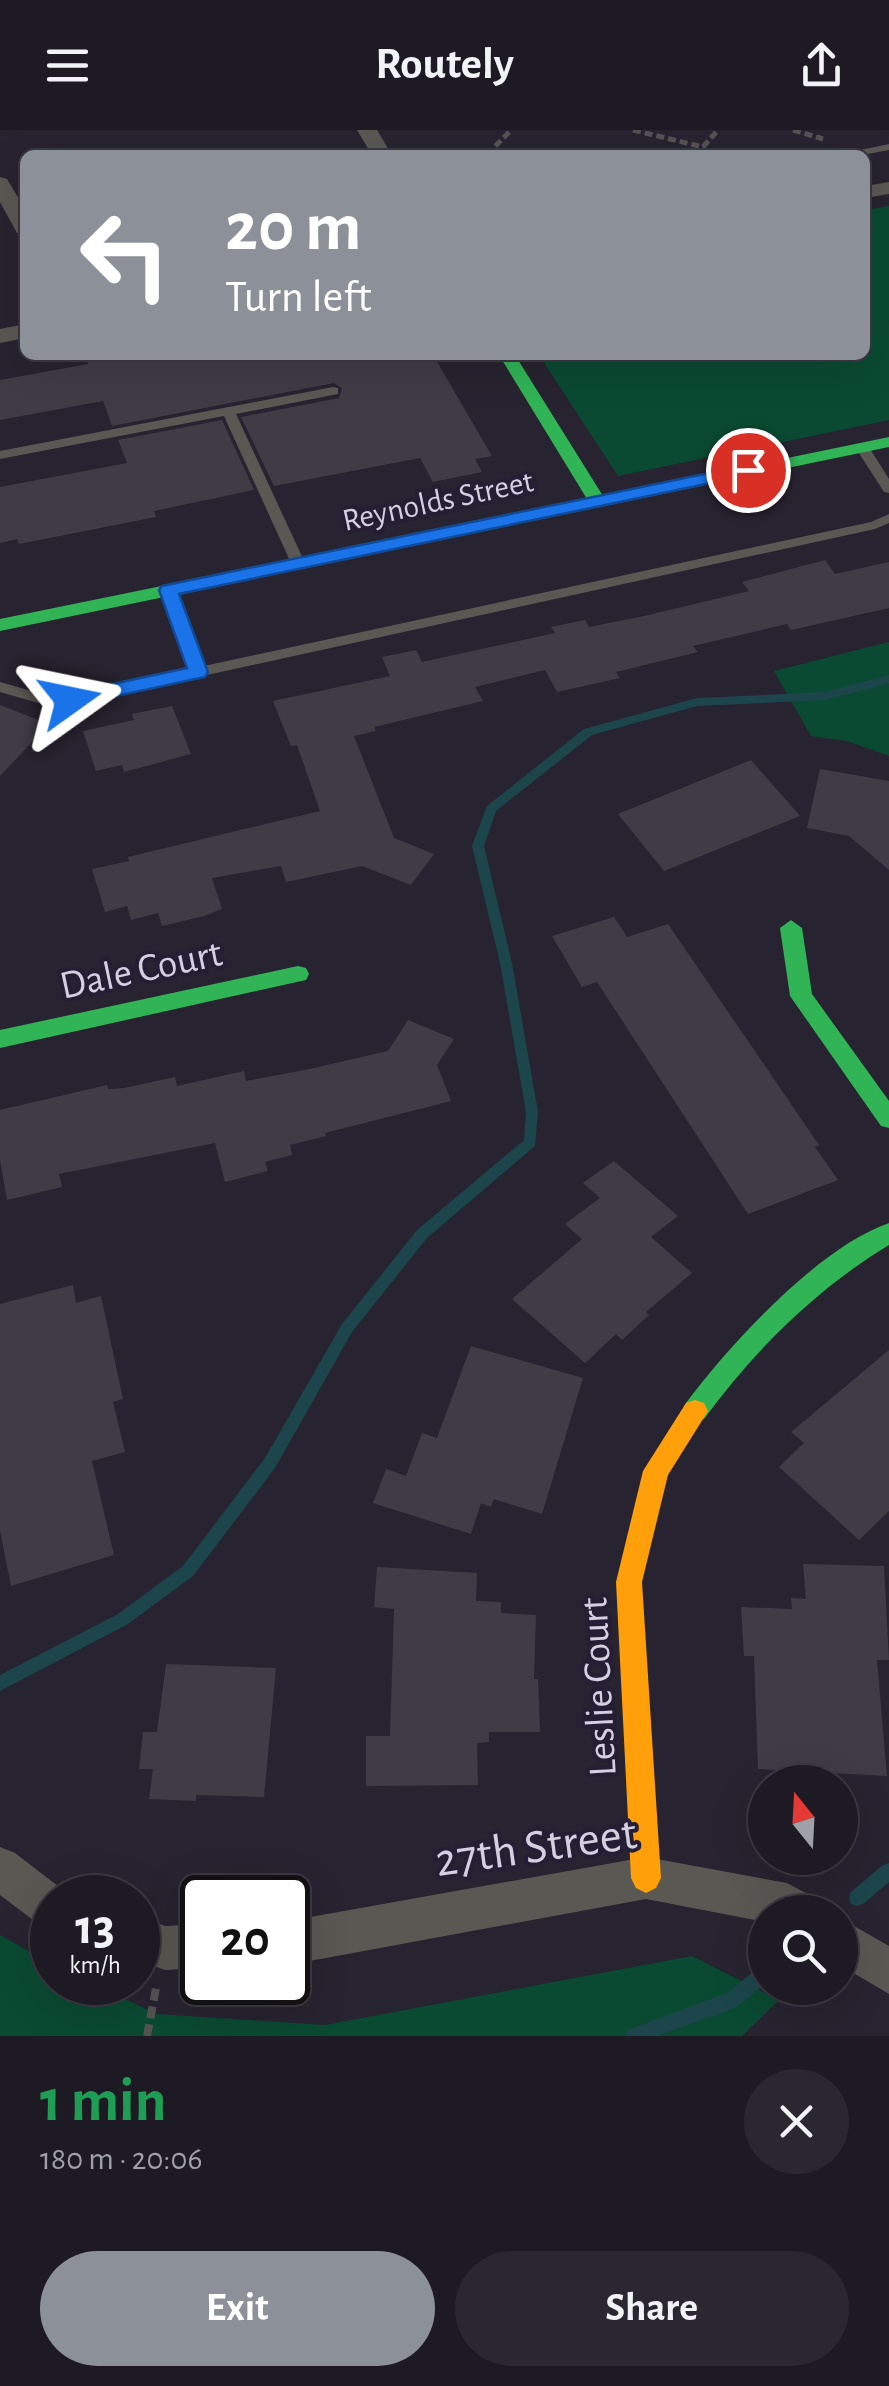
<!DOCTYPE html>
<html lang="en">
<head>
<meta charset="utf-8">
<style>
  :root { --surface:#1d1a24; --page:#2a2731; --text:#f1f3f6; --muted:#a0a1a6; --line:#3b3841; --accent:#8c9099 }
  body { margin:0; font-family:"Alegreya Sans",sans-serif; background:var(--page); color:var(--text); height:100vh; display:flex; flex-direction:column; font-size:38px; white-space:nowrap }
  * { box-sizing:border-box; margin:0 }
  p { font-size:32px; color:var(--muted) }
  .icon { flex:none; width:55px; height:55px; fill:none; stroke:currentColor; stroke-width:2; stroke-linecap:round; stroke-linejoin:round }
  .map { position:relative; height:1906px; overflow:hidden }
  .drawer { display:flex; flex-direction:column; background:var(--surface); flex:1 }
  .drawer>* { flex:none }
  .top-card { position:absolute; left:20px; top:20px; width:850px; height:210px; border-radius:15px; box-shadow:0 10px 40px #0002,0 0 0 2px var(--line); background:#8c9099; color:#fff; overflow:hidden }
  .needle { width:65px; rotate:342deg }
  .fabs { position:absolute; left:748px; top:1635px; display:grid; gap:20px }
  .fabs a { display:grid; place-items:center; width:110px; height:110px; border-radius:50%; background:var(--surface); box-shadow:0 10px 40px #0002,0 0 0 2px var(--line); font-size:50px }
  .speed { position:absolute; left:30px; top:1745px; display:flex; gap:20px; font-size:50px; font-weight:700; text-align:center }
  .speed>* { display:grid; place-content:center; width:130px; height:130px; border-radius:50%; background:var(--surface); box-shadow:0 10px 40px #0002,0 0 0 2px var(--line); line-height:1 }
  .speed small { font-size:25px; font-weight:400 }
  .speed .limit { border:5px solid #111; border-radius:15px; background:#fff; color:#111 }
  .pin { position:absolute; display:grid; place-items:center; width:85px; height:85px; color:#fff; margin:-42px; border:5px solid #fff; border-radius:50%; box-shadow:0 2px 10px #0007 }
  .me { position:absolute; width:110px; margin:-55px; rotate:78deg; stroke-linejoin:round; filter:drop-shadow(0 0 8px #0008) }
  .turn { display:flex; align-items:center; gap:35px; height:210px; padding:0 40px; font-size:45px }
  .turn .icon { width:130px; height:130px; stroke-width:2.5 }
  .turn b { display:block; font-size:70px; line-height:85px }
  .round { display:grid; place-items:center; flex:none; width:105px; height:105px; border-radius:52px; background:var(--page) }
  .overview { display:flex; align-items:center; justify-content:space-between; height:170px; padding:0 40px }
  h1 { font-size:60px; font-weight:700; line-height:75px; color:#1e9e55 }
  .action { display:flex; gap:20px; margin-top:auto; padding:20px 40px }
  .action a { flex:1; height:115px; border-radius:60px; background:var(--accent); color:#fff; font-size:40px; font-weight:700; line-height:115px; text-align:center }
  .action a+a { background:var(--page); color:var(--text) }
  header { display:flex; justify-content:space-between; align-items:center; height:130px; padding:0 40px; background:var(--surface); font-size:45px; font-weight:700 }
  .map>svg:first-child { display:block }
</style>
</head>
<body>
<header><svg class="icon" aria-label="menu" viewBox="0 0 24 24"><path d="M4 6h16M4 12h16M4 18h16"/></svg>Routely<svg class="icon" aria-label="share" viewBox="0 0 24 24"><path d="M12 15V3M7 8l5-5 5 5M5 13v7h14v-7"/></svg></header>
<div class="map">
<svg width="889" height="1906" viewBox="0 0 889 1906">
  <rect width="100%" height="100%" fill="#272330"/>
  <path fill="#0a4a32" d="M889,76v214l-271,56 -79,-121h326v-145z
    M889,512v114l-42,-15 -36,-5 -37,-65z
    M0,1805l52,29v18l39,1 66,31 168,11 367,-69 87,44 -37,36h-742z"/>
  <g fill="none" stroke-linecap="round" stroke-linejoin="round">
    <path fill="#1c464b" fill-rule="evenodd" d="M889,545v8l-63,17 -129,6 -105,29 -96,76 -12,35 28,117 26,149 -3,34 -108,92 -75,94 -77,136 -82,108 -65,48 -128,67v-16l118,-61 65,-48 82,-108 77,-134 75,-94 107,-90 2,-28 -26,-149 -28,-117 15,-40 97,-77 113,-31 129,-6z
      M889,1733v19l-26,22 -6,2 -6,-2 -2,-6 2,-6 32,-27z
      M765,1835v19l-27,22 -6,3 -75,27h-32l3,-6 99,-37 32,-26z"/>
  </g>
  <path fill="#403c46" d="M114,225h319l59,101 -17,3 7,13 -49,10 -13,-24 -146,28 -33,-69 98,-19 3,-10 -8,-5 -222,43 -9,-25 -103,19v-40l88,-16 -1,-4z
    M222,290l32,70 -100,21 2,6 -137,27 -2,-5 -17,4v-56l127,-24 -9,-23z
    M825,430l10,14 54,-12v46l-98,22 -4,-6 -94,22 5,6 -82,20 4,6 -63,14 -12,-22 -70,17 8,14 -109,26 2,4 -22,5 40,102 40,16 -23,31 -49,-19 -76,16 -5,-16 -69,12 10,31 -18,7 -42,10 -4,-13 -27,7 -4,-14 -22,6 -13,-43 37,-8 -1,-4 192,-46 -23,-66 -6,1 -18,-45 117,-25 -8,-19 34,-7 6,12 133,-29 -4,-6 34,-7 4,7 55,-11 105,-25 -7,-9z
    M0,575l49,19 -49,52z
    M172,576l19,48 -67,18 -2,-7 -26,6 -13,-40 51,-11 -2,-6z
    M751,630l49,56 -136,55 -46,-57z
    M820,639l69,12v89l-40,-34 -42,-8z
    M614,787l13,20 41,-13 151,221 -4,2 23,33 -90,34 -151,-232 -15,5 -30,-51z
    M408,890l46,19 -17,26 14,36 -126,32 1,3 -36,9 2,10 -27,7 3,9 -43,11 -10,-39 -156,31 3,13 -55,13 -7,-40v-50l107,-25 1,4 16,-1 51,-11 2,9 67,-15 2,10 59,-11 83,-19z
    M614,1031l64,55 -27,21 41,36 -46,39 3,3 -27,25 -6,-6 -31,29 -73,-64 70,-60 -17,-15 35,-26 -17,-15z
    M73,1155l3,18 25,-7 22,103 -10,3 12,50 -33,9 22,94 -103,31 -11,-55v-227z
    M471,1216l112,32 -41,136 -48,-15 -3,8 -10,-4 -10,31 -98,-31 13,-34 20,7 16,-43 15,5z
    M889,1220v161l-30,29 -80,-73 25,-24 -13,-11z
    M803,1434l81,2 5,94h-12l10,116 -129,-7 -4,-113h-10l-3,-49 51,2 -1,-11 15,1z
    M377,1437l100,6 -1,28 25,1v11l35,2 -2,64h4l2,53h-51v10l-12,1 1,42 -112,1v-50h24l4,-127 -20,-2z
    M166,1534l110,4 -12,129 -68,-2v6l-47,-2 4,-30h-14l4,-37h14z"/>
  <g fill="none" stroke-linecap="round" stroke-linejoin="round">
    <path stroke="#555351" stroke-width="5" stroke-dasharray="8 4" stroke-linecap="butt" d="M633,0l70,17 15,-17
      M793,0l30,9
      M487,25l24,-25"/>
    <path stroke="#555351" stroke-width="8" stroke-dasharray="12 6" stroke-linecap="butt" d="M147,1906l9,-48"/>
    <path fill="#5a5853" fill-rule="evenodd" d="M889,14v6l-27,5h-26z
      M333,257l5,1v6l-102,20 69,149 -7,4 -7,-4 -67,-147 -224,43v-8z
      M862,313l5,1 22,35v14l-5,-1 -29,-45z
      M889,384v9l-14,6 -805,176 -28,-1 -42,-12v-10l42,12 28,1 120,-26 -29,-79 7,-5 7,5 29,76 667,-144z"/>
    <path fill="#5a5853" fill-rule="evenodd" d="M357,0h20l15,25h-20z
      M0,47l7,2 18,30v25l-8,-1 -17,-31z
      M889,52v12l-24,4v-12z
      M25,194v14l-25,5v-14z
      M0,1717l15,6 52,40 2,5h-17v31l-15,-6 -37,-28z
      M646,1727l141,26 26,14 7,15h-55v10l-119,-23 -358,66v-44z
      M138,1786l27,10 37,-2v44l-37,2 -27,-10z
      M840,1788l49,28v48l-49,-29z"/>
    <path fill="#30b455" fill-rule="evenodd" d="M499,225h16l88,141 286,-59v10l-889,184v-12l587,-120z
      M791,790l11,8 10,66 77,107v27l-8,-2 -91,-130 -10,-68z
      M298,836l8,2 3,6 -3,6 -306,68v-18z
      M889,1093v22c-73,44 -135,106 -185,174l-9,3 -9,-3 -4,-8 4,-8c44,-59 133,-156 203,-180z"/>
    <path fill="#ff9f0a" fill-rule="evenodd" d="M695,1270l9,3 4,8 -40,64 -26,107 19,296 -5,10 -10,5 -10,-5 -5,-10 -15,-296 27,-111 43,-68z"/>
  </g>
  <path fill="#1a73e8" stroke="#114b97" stroke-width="2.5" d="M748,335l6,2v7l-575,120 29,78 -3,5 -135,29 -9,-6 9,-7 117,-25 -28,-78 3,-4z"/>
  <g text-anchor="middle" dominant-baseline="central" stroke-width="8" stroke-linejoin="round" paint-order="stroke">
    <g font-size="32" fill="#d4d0df" stroke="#251e35">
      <text transform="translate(438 371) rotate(-12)">Reynolds Street</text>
    </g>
    <g font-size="40" fill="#d4d0df" stroke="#251e35">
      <text transform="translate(141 840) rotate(-12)">Dale Court</text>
      <text transform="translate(599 1557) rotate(-93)">Leslie Court</text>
    </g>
    <g font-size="48" fill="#d4d0df" stroke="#251e35">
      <text transform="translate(536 1718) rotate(-8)">27th Street</text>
    </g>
  </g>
</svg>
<div class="fabs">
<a><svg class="needle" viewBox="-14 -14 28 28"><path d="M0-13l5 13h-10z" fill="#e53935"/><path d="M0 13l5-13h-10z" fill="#a0a1a6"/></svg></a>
<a><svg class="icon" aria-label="search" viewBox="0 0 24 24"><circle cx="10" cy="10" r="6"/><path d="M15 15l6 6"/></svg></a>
</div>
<div class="speed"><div>13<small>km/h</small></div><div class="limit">20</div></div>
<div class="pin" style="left:748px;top:340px;background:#d93025"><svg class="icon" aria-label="arrive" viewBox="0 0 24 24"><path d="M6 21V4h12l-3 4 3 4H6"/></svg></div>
<svg class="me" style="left:70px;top:570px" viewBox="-20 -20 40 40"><path d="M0-17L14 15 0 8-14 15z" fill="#1a73e8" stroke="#fff" stroke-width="4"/></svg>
<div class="top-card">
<div class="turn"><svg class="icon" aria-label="left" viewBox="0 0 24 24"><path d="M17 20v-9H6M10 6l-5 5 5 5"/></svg><div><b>20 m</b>Turn left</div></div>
</div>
</div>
<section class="drawer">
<div class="overview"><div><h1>1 min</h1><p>180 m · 20:06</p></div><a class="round"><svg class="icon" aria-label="close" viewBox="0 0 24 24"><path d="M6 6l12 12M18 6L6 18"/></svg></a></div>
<div class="action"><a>Exit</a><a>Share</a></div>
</section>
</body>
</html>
